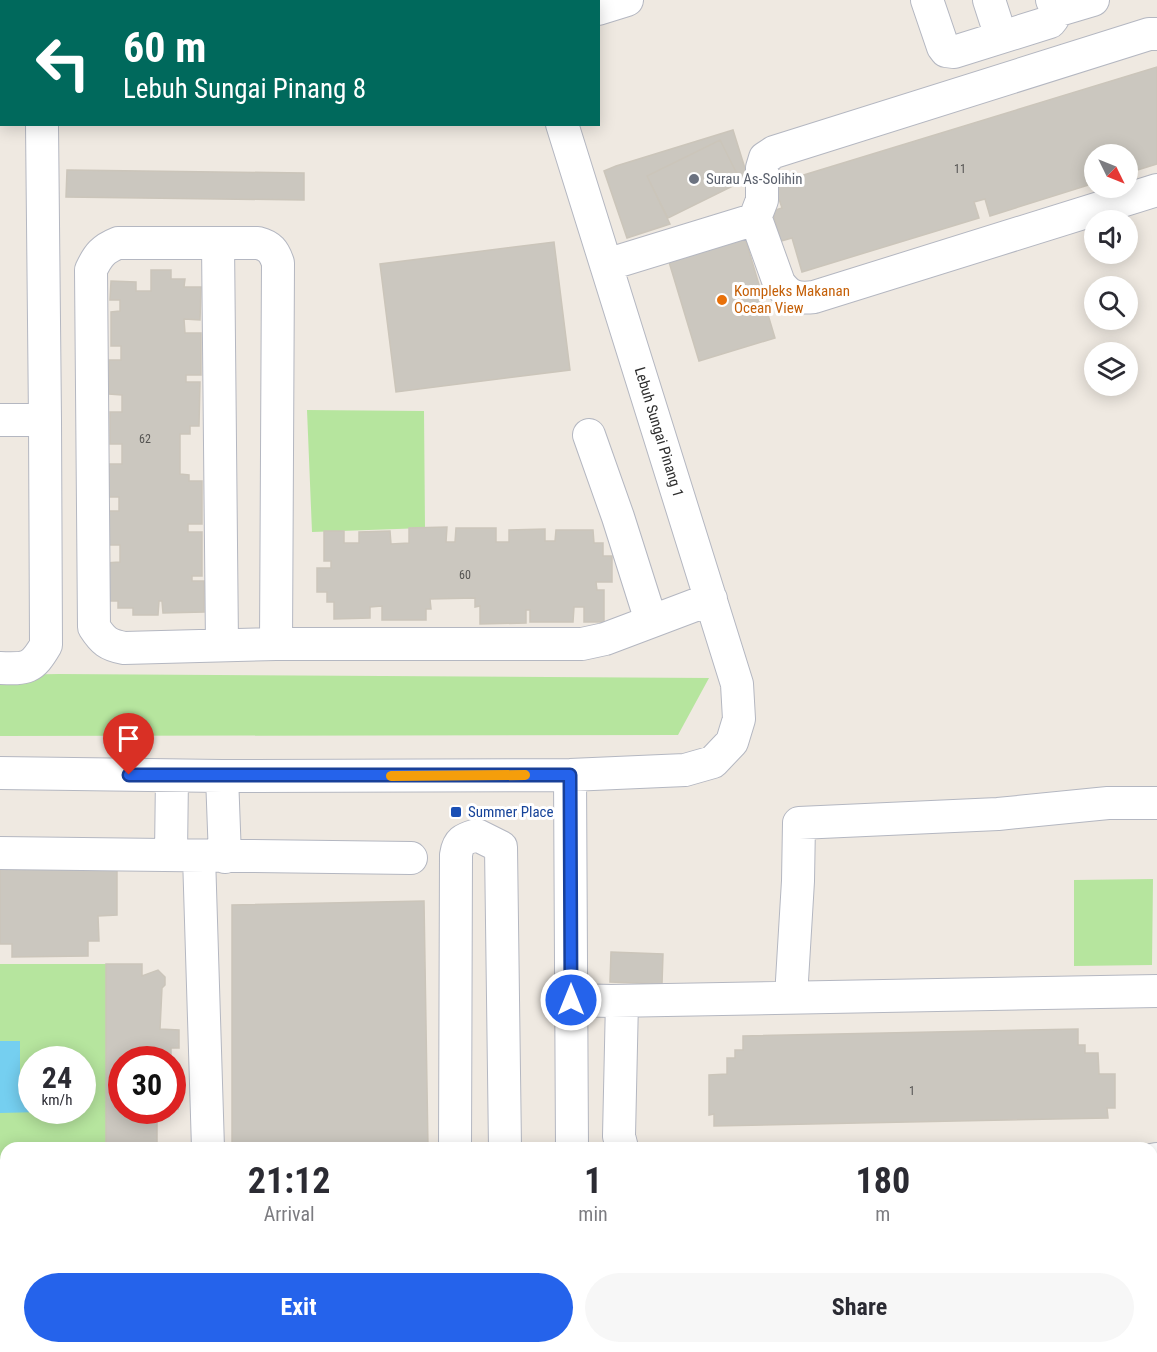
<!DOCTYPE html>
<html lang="en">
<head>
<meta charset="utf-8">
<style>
  :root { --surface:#fff; --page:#f7f7f7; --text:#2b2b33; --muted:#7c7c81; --accent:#2563eb }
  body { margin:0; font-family:"Roboto Condensed",sans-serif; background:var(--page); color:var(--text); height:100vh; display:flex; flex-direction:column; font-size:22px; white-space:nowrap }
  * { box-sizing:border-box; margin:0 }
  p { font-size:20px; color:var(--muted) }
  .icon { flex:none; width:33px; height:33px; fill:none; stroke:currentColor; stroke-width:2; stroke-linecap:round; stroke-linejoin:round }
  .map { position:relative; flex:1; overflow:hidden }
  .side { position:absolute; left:0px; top:1142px; width:1158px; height:212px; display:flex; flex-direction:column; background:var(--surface); border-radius:18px 18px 0 0; box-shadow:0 3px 15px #0003 }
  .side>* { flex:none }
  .banner { position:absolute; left:0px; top:0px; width:600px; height:126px; box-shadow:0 3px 15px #0003; background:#00695c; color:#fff; overflow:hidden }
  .needle { width:39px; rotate:133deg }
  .buttons { position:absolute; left:1084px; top:144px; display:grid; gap:12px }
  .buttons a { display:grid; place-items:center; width:54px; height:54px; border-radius:50%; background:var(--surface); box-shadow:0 3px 15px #0003; font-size:30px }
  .speed { position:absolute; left:18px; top:1046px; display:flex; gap:12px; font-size:30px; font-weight:700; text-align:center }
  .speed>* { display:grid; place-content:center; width:78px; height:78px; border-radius:50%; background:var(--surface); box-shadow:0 3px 15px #0003; line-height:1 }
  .speed small { font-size:15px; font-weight:400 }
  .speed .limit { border:9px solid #d22; background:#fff; color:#111 }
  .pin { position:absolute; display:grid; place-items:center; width:51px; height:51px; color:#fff; margin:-62px -26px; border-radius:50% 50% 50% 0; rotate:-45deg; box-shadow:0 0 6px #0007 }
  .pin .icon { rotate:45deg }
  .me { position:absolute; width:66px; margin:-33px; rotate:0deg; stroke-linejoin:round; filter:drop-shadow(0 0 4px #0008) }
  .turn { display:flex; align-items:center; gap:21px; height:126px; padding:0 24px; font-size:27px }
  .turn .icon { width:78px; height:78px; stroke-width:2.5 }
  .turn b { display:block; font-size:42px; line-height:51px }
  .eta { display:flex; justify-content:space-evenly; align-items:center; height:102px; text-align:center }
  .eta b { font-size:36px; font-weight:700; line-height:42px }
  .action { display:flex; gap:12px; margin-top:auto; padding:12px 24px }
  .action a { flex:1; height:69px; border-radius:36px; background:var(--accent); color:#fff; font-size:24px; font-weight:700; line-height:69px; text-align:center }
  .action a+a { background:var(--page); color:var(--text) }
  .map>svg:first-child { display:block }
</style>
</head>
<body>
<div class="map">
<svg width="1157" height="1352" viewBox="0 0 1157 1352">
  <rect width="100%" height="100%" fill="#efe9e1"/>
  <path fill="#b6e59e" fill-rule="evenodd" d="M307,410l117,1 1,117 -113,4z
    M0,675l59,-1 650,4 -31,57 -678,1z
    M1153,879l-1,86 -78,1v-86z
    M0,964h106v183l-100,1v26h-6zM32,1059h50v51h-50z
    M1152,1218h5v105l-5,2z
    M0,1333h6v14h523v5h-529z
    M611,1347h252l-28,5h-224z"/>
  <path fill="#dfdcd8" d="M1157,1323v26l-15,3h-307l28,-5h289v-22z"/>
  <path fill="#75cff0" d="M0,1041h20v32l11,1 1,36h10v2l-42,1z"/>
  <path fill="#cbc7bf" stroke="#cbc5ba" stroke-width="1.5" d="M1157,67v97l-29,9v-19h-33v29l-105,33 -5,-17 -11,3 5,16 -177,54 -10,-34 -11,3 -9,-30 10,-3 -8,-24z
    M733,130l15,48 -7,4 -21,-42 -73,36 23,48 -43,14 -23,-67 12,-5z
    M720,140l21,42 -73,36 -21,-42z
    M67,170l237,3v27l-238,-3z
    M745,238l30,100 -76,23 -30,-99z
    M554,242l16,128 -174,22 -16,-128z
    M151,270h20v9h14l-1,8h17l-1,33 -16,-1 1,14h16v42h-15v7h14l-1,44h-9v8h-10v40l9,1v6h13v43h-14v8h14v44h-10v5h12v31l-41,1 -1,-12h-3l-1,14h-25v-7h-15v-7h-13v-38l15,-1v-17h-13v-34h12v-14h-10v-33h13v-20h-12v-32h12v-17l-13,-1v-34h12v-14h-10v-34l9,-1v-11h-10l1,-19 25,1v9h15z
    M447,527l-1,15h9l1,-14h40v14h13v-12l36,-1v12h10l1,-11h37l1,13h9v13h9v26h-16l1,8h7v32h-20v-15h-10l-1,15h-43v-12h-4v13l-46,1v-18l-5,1v-9l-45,1 1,10h-5v11h-44v-14l-12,1v11l-36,1v-17h-7v-10h-10v-24h14v-7h-7v-30h20v12h15v-11l31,-1 1,13 18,-1v-15z
    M117,860v55l-19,1 1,25h-11v15l-76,1v-13h-12v-83z
    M424,901l4,247h-196v-243z
    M611,952l52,2 -1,30 -52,-2z
    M106,964h36v12l16,-6 7,7v8l-3,3 -2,41 19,1v18h-8v11h-49v51h35v38h-51z
    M1078,1029v16h7v8h13l1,21h16v34h-8l1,10 -394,8v-12l-5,1v-40l18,-1v-16h8v-8h8v-14z
    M172,1078h6v31h-6z
    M0,1187h6v84l-6,1z"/>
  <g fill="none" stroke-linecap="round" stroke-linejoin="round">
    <g stroke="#b4b7c1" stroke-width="34">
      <path id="minor" d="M115,0v2
        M182,0l1,2
        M523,0l1,2
        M927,0l16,47 3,4 8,1 96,-30c8,-9 6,-12 2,-22
        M989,0l12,37
        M42,2v-2
        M423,2l5,-2
        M598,9l29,-9
        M1056,11l37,-11
        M1157,34h-8l-375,118 -9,6 -3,10v32l-5,13 -1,6 23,64c10,14 18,16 35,14l343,-107
        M0,71h2
        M218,243l4,402
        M606,265l150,-46
        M0,420h45
        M589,435l29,82 33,104
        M276,644l2,-381c-4,-12 -8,-17 -20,-20h-140c-15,6 -20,12 -27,27l3,357c9,14 14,18 30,21l152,-4h306l23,-5 106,-40
        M0,668c27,1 32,1 46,-23l-1,-225 -3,-296
        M0,773l222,3 348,-1 115,-5 28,-8 19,-20 7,-23 -2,-35 -175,-560
        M570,775l2,373
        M222,776l3,81
        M0,853c137,1 274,4 411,5
        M171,854l1,-78
        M199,856l9,292
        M791,997l7,-116 1,-58 199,-9 110,-11h49
        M571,1000l40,1 546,-10
        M622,1001l-3,135 3,12
        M455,1148l1,-293c2,-14 7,-16 21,-20l24,12 4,301
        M1152,1160l5,-1
        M0,1297h6
        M1152,1340l5,-1
        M573,1347v5"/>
    </g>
    <path stroke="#c9c9c9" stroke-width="4" stroke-dasharray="4.5 3" stroke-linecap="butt" d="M1152,1255l5,-1
      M176,1347l12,5
      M492,1347v5
      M639,1347l6,5
      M601,1349h15l8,-2
      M161,1352l7,-4 6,-1
      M507,1352v-5
      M951,1352l93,-5"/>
    <use href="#minor" stroke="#fff" stroke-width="32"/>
  </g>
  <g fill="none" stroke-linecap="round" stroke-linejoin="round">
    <g stroke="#184099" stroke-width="15">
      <path id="route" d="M129,775h441l1,225"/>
    </g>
    <use href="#route" stroke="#2563eb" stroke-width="10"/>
    <path stroke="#f59e0b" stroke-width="10" d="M391,776l134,-1"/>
  </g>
  <circle fill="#6b7280" stroke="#fff" stroke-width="2" cx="694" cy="179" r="6"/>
  <circle fill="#e8710a" stroke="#fff" stroke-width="2" cx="722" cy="300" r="6"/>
  <rect fill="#1a4fb4" stroke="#fff" stroke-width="2" x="450" y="806" width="12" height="12" rx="3"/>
  <g text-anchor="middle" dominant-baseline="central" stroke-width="6" stroke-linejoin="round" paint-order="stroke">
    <g font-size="12" fill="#555452">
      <text x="960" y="169">11</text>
      <text x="145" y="439">62</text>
      <text x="465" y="575">60</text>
      <text x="912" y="1091">1</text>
    </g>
    <g font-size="15" fill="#5b616d" stroke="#fff" text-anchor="start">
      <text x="706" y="179">Surau As-Solihin</text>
    </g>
    <g font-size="15" fill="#c56008" stroke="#fff" text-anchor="start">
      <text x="734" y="291">Kompleks Makanan<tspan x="734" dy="17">Ocean View</tspan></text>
    </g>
    <g font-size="15" fill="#2e2e2e" stroke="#fff">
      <text transform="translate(659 432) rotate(73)">Lebuh Sungai Pinang 1</text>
    </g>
    <g font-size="15" fill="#164399" stroke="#fff" text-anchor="start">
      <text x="468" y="812">Summer Place</text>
    </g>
  </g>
</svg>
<div class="buttons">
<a><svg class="needle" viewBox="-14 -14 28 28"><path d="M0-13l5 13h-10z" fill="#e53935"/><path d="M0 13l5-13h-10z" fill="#7c7c81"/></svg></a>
<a><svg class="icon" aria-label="sound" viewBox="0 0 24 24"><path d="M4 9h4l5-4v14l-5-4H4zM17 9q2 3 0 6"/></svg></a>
<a><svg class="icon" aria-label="search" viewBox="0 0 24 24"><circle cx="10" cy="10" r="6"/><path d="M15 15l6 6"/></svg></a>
<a><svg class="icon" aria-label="layers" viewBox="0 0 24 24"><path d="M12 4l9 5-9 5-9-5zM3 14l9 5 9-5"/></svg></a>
</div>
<div class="speed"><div>24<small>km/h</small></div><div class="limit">30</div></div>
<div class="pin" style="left:129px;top:775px;background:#d93025"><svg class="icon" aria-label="arrive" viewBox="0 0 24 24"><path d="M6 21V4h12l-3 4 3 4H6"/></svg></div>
<svg class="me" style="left:571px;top:1000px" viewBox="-20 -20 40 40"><circle r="17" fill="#2563eb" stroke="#fff" stroke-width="3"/><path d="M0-11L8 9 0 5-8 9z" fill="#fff"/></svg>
<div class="banner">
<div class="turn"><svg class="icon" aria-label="left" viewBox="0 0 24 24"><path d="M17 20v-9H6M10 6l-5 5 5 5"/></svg><div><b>60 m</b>Lebuh Sungai Pinang 8</div></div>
</div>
<section class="side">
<div class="eta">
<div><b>21:12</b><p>Arrival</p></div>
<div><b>1</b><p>min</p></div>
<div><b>180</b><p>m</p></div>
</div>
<div class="action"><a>Exit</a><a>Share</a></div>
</section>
</div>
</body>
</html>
